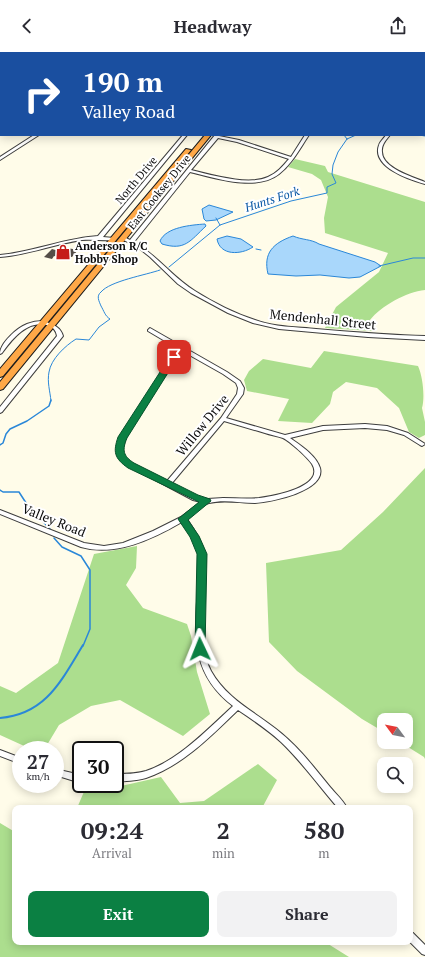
<!DOCTYPE html>
<html lang="en">
<head>
<meta charset="utf-8">
<style>
  :root { --surface:#fff; --page:#f2f2f3; --text:#2b2b33; --muted:#7c7c81; --accent:#0b8043 }
  body { margin:0; font-family:"PT Serif",serif; background:var(--page); color:var(--text); height:100vh; display:flex; flex-direction:column; font-size:15px; white-space:nowrap }
  * { box-sizing:border-box; margin:0 }
  p { font-size:13px; color:var(--muted) }
  .icon { flex:none; width:22px; height:22px; fill:none; stroke:currentColor; stroke-width:2; stroke-linecap:round; stroke-linejoin:round }
  .map { position:relative; flex:1; overflow:hidden }
  .drawer { position:absolute; left:12px; top:753px; width:401px; height:140px; display:flex; flex-direction:column; background:var(--surface); border-radius:8px; box-shadow:0 2px 10px #0003 }
  .drawer>* { flex:none }
  .guide { position:absolute; left:0px; top:0px; width:425px; height:84px; box-shadow:0 2px 10px #0003; background:#1a4fa0; color:#fff; overflow:hidden }
  .needle { width:26px; rotate:302deg }
  .buttons { position:absolute; left:377px; top:661px; display:grid; gap:8px }
  .buttons a { display:grid; place-items:center; width:36px; height:36px; border-radius:8px; background:var(--surface); box-shadow:0 2px 10px #0003; font-size:20px }
  .speed { position:absolute; left:12px; top:689px; display:flex; gap:8px; font-size:20px; font-weight:700; text-align:center }
  .speed>* { display:grid; place-content:center; width:52px; height:52px; border-radius:50%; background:var(--surface); box-shadow:0 2px 10px #0003; line-height:1 }
  .speed small { font-size:10px; font-weight:400 }
  .speed .limit { border:2px solid #111; border-radius:6px; background:#fff; color:#111 }
  .pin { position:absolute; display:grid; place-items:center; width:34px; height:34px; color:#fff; margin:-17px; border-radius:8px; box-shadow:0 2px 6px #0006 }
  .me { position:absolute; width:44px; margin:-22px; rotate:358deg; stroke-linejoin:round; filter:drop-shadow(0 0 3px #0008) }
  .turn { display:flex; align-items:center; gap:14px; height:84px; padding:0 16px; font-size:18px }
  .turn .icon { width:52px; height:52px; stroke-width:2.5 }
  .turn b { display:block; font-size:28px; line-height:34px }
  .eta { display:flex; justify-content:space-evenly; align-items:center; height:68px; text-align:center }
  .eta b { font-size:24px; font-weight:700; line-height:28px }
  .cta { display:flex; gap:8px; margin-top:auto; padding:8px 16px }
  .cta a { flex:1; height:46px; border-radius:8px; background:var(--accent); color:#fff; font-size:16px; font-weight:700; line-height:46px; text-align:center }
  .cta a+a { background:var(--page); color:var(--text) }
  header { display:flex; justify-content:space-between; align-items:center; height:52px; padding:0 16px; background:var(--surface); font-size:18px; font-weight:700 }
  .map>svg:first-child { display:block }
</style>
</head>
<body>
<header><svg class="icon" aria-label="back" viewBox="0 0 24 24"><path d="M15 5l-7 7 7 7"/></svg>Headway<svg class="icon" aria-label="share" viewBox="0 0 24 24"><path d="M12 15V3M7 8l5-5 5 5M5 13v7h14v-7"/></svg></header>
<div class="map">
<svg width="425" height="905" viewBox="0 0 425 905">
  <rect width="100%" height="100%" fill="#fffce9"/>
  <path fill="#acde8e" d="M295,107l30,7 3,6 97,30v88c-19,2 -44,16 -55,30l3,11 -48,-3 11,-21 43,-35 9,-19 -63,-20 -1,-15 4,-21 -7,-17 -9,-6 -24,-7z
    M324,299l94,15c5,11 7,32 4,42l3,14v13l-6,3 -10,-6 -10,-24 -22,-20 -31,-6 -13,10 -3,12 -18,19 -34,-2 11,-22 -42,-8 -3,-11 5,-9 14,-12 48,9z
    M425,416v291l-1,-2 -24,-15h6v-22h-22v12l-22,-13 -65,-48 -28,-29 -3,-79 75,-13 42,-38z
    M137,494l-1,22 -10,17 17,23 44,16 4,12 6,36 13,42 -27,22 -63,-36 -29,6 -32,19 -15,25h-11l-33,-15v-49l16,7 42,-30 36,-109z
    M258,712l19,16 -15,28h-185l9,-21 35,-1 40,-9 19,26 24,-2z
    M0,771l15,9v110h310l24,15h-349z"/>
  <path fill="#a9d7fb" stroke="#2a87d8" d="M209,153l24,7 -17,8 -10,1 -2,-2 -2,-10z
    M205,172l1,2c-16,15 -21,25 -44,18l-2,-3c6,-14 31,-16 45,-17z
    M227,184l14,3 12,8c-12,8 -33,9 -36,-8z
    M293,184c9,4 18,3 26,8l56,18 6,4 -21,11 -11,1 -29,-3 -24,1 -28,-2c-5,-21 5,-31 25,-38z"/>
  <g fill="none" stroke-linecap="round" stroke-linejoin="round">
    <path stroke="#2a87d8" stroke-width="1" d="M344,83l3,4
      M419,83l6,1
      M347,87l9,-4
      M216,166l4,7
      M256,197l5,1
      M379,214l34,-8h12
      M169,215l51,-42 71,-24 36,-8v-6l9,-4 -4,-9 1,-9 5,-13 9,-13
      M51,349c-1,-10 -4,-19 -2,-29 2,-13 16,-26 27,-33l13,1 10,-13 11,-8c-5,-3 -6,-8 -9,-13 -2,-5 -5,-10 0,-14 9,-11 45,-17 59,-22"/>
    <path stroke="#2a87d8" stroke-width="1.5" d="M0,393l3,-2 3,-9 4,-5 17,-8 22,-15 2,-6
      M0,438l3,2h16l9,14 22,23
      M54,486l8,9 19,9 9,14v59l-7,17"/>
    <path stroke="#2a87d8" stroke-width="2" d="M0,666c46,-4 61,-37 83,-73"/>
  </g>
  <path fill="#544d47" d="M62,195l16,3 -6,7 -8,-1 -2,2 -8,-2 -2,3 -8,-2 8,-8 7,2z"/>
  <g fill="none" stroke-linecap="round" stroke-linejoin="round">
    <g stroke="#3e3e3e" stroke-width="2">
      <path id="minor" d="M94,0h4l-1,1h-4z
        M281,0h4v1h-4z
        M326,0h5l2,1h-5z
        M424,35h1v2h-1z
        M424,70h1v2h-1z
        M34,83h5l-39,25v-3z
        M183,83h4l-84,102 11,1v2c-11,1 -21,-1 -32,0 -28,4 -54,15 -82,17v-2c33,-3 65,-17 98,-19z
        M215,83h5l-1,1 20,4 52,17 14,-22h4c-9,13 -17,29 -30,39 -23,18 -64,4 -89,-2l-56,70c23,13 38,35 61,49 19,12 39,22 60,29 19,7 41,7 61,9 36,3 72,6 109,7v4l-57,-3 -89,-8 -26,-6 -25,-10 -37,-20 -13,-9 -28,-27 -10,-8 -18,-10v-1l2,-1 6,3zM218,86l19,4 52,17c-6,7 -12,14 -21,18 -20,9 -56,-2 -77,-7z
        M386,83h4c-4,5 -9,10 -8,17 0,16 31,25 43,30v2c-15,-4 -54,-17 -46,-39 1,-3 5,-7 7,-10z
        M43,269c9,3 17,5 20,15l-61,76 -2,1v-6l57,-71c-1,-6 -4,-9 -10,-11 -20,-5 -35,14 -45,28l-2,1c0,-11 17,-26 27,-30 5,-2 10,-3 16,-3z
        M150,276l77,44 13,9 4,7 -1,6 -17,24 59,17 38,-9 42,-2 22,2 21,7 17,11 -3,2 -2,-1 -16,-10 -17,-5 -22,-2 -42,2 -33,8c10,7 26,17 30,30 6,23 -49,34 -65,35 -15,0 -31,-4 -46,0 -9,2 -15,11 -22,16 7,10 15,23 18,35 2,8 0,16 -1,24 -1,27 -6,69 7,93 15,27 42,40 65,58 21,16 37,37 54,58 5,6 13,13 17,21h-9c-19,-22 -36,-46 -57,-66 -13,-12 -28,-22 -43,-32 -27,26 -56,56 -92,68 -10,3 -21,3 -31,4v-8c10,0 21,0 31,-3 33,-11 62,-42 87,-65 -45,-35 -37,-73 -35,-124 0,-9 3,-18 1,-27 -2,-12 -10,-23 -17,-33 -29,17 -67,35 -101,25l-81,-33v-4l84,33 20,3 19,-3 30,-12 28,-14 20,-15 -8,-2 -64,-34c-13,-9 -15,-16 -8,-30l51,-80 8,-6 -32,-19v-1zM184,300l39,22 13,9 2,5 -1,6 -16,24 -54,63 -34,-17 -8,-6 -2,-4v-7l3,-10 50,-79zM224,369c14,4 27,8 41,12 6,2 12,3 18,5 8,4 24,19 29,26 14,23 -39,32 -53,34 -12,1 -24,0 -36,0 -5,0 -10,1 -15,1 -12,0 -26,-10 -36,-16z
        M0,698l21,8v6l-21,-8z
        M55,717l26,6v8l-26,-8z
        M410,880l3,1 12,12v10l-3,-1 -12,-12z"/>
    </g>
    <g stroke="#1c1c1c" stroke-width="2">
      <path id="highway" d="M264,0h6l-7,1z
        M271,0h6v1h-6z
        M205,83h6l-208,254 -3,1v-8z
        M186,97l5,1 -188,226 -3,1v-8z"/>
    </g>
    <use href="#minor" fill="#fff" fill-rule="evenodd"/>
    <use href="#highway" fill="#ffa847" fill-rule="evenodd"/>
  </g>
  <path fill="#0b8043" stroke="#07532c" d="M171,303h3l4,2 -51,81c-5,12 -4,18 7,25l64,32 12,4 1,2 -23,19 11,16 8,18 -2,95 -2,3 -3,1 -4,-1 -1,-3 2,-95 -7,-17 -12,-18 21,-17 -71,-34c-14,-10 -15,-16 -10,-31z"/>
  <defs>
    <g id="shop-bare" transform="scale(1.2)"><path d="M-5-2.5h2.3a2.7 3.5 0 0 1 5.4 0H5L5.5 6h-11ZM-1.5-2.5h3a1.5 2.3 0 0 0-3 0Z" fill="#c51c19" stroke="#fff" stroke-width="2.5" paint-order="stroke"/></g>
  </defs>
  <g fill-rule="evenodd">
    <use href="#shop-bare" x="63" y="200"/>
  </g>
  <g text-anchor="middle" dominant-baseline="central" stroke-width="4" stroke-linejoin="round" paint-order="stroke">
    <g font-size="11" fill="#0b0b0b" stroke="#fff">
      <text transform="translate(136 128) rotate(-50)">North Drive</text>
      <text transform="translate(159 140) rotate(-51)">East Cooksey Drive</text>
    </g>
    <g font-size="11" font-weight="bold" fill="#0b0b0b" stroke="#fff" text-anchor="start">
      <text x="75" y="194">Anderson R/C<tspan x="75" dy="13">Hobby Shop</tspan></text>
    </g>
    <g font-size="12" font-style="italic" fill="#0b58a5" stroke="#fff">
      <text transform="translate(272 147) rotate(-18)">Hunts Fork</text>
    </g>
    <g font-size="13" fill="#0b0b0b" stroke="#fff">
      <text transform="translate(323 267) rotate(6)">Mendenhall Street</text>
      <text transform="translate(202 373) rotate(-51)">Willow Drive</text>
      <text transform="translate(54 468) rotate(22)">Valley Road</text>
    </g>
  </g>
</svg>
<div class="buttons">
<a><svg class="needle" viewBox="-14 -14 28 28"><path d="M0-13l5 13h-10z" fill="#e53935"/><path d="M0 13l5-13h-10z" fill="#7c7c81"/></svg></a>
<a><svg class="icon" aria-label="search" viewBox="0 0 24 24"><circle cx="10" cy="10" r="6"/><path d="M15 15l6 6"/></svg></a>
</div>
<div class="speed"><div>27<small>km/h</small></div><div class="limit">30</div></div>
<div class="pin" style="left:174px;top:305px;background:#d93025"><svg class="icon" aria-label="arrive" viewBox="0 0 24 24"><path d="M6 21V4h12l-3 4 3 4H6"/></svg></div>
<svg class="me" style="left:200px;top:597px" viewBox="-20 -20 40 40"><path d="M0-17L14 15 0 8-14 15z" fill="#0b8043" stroke="#fff" stroke-width="4"/></svg>
<div class="guide">
<div class="turn"><svg class="icon" aria-label="right" viewBox="0 0 24 24"><path d="M7 20v-9h11M14 6l5 5-5 5"/></svg><div><b>190 m</b>Valley Road</div></div>
</div>
<section class="drawer">
<div class="eta">
<div><b>09:24</b><p>Arrival</p></div>
<div><b>2</b><p>min</p></div>
<div><b>580</b><p>m</p></div>
</div>
<div class="cta"><a>Exit</a><a>Share</a></div>
</section>
</div>
</body>
</html>
